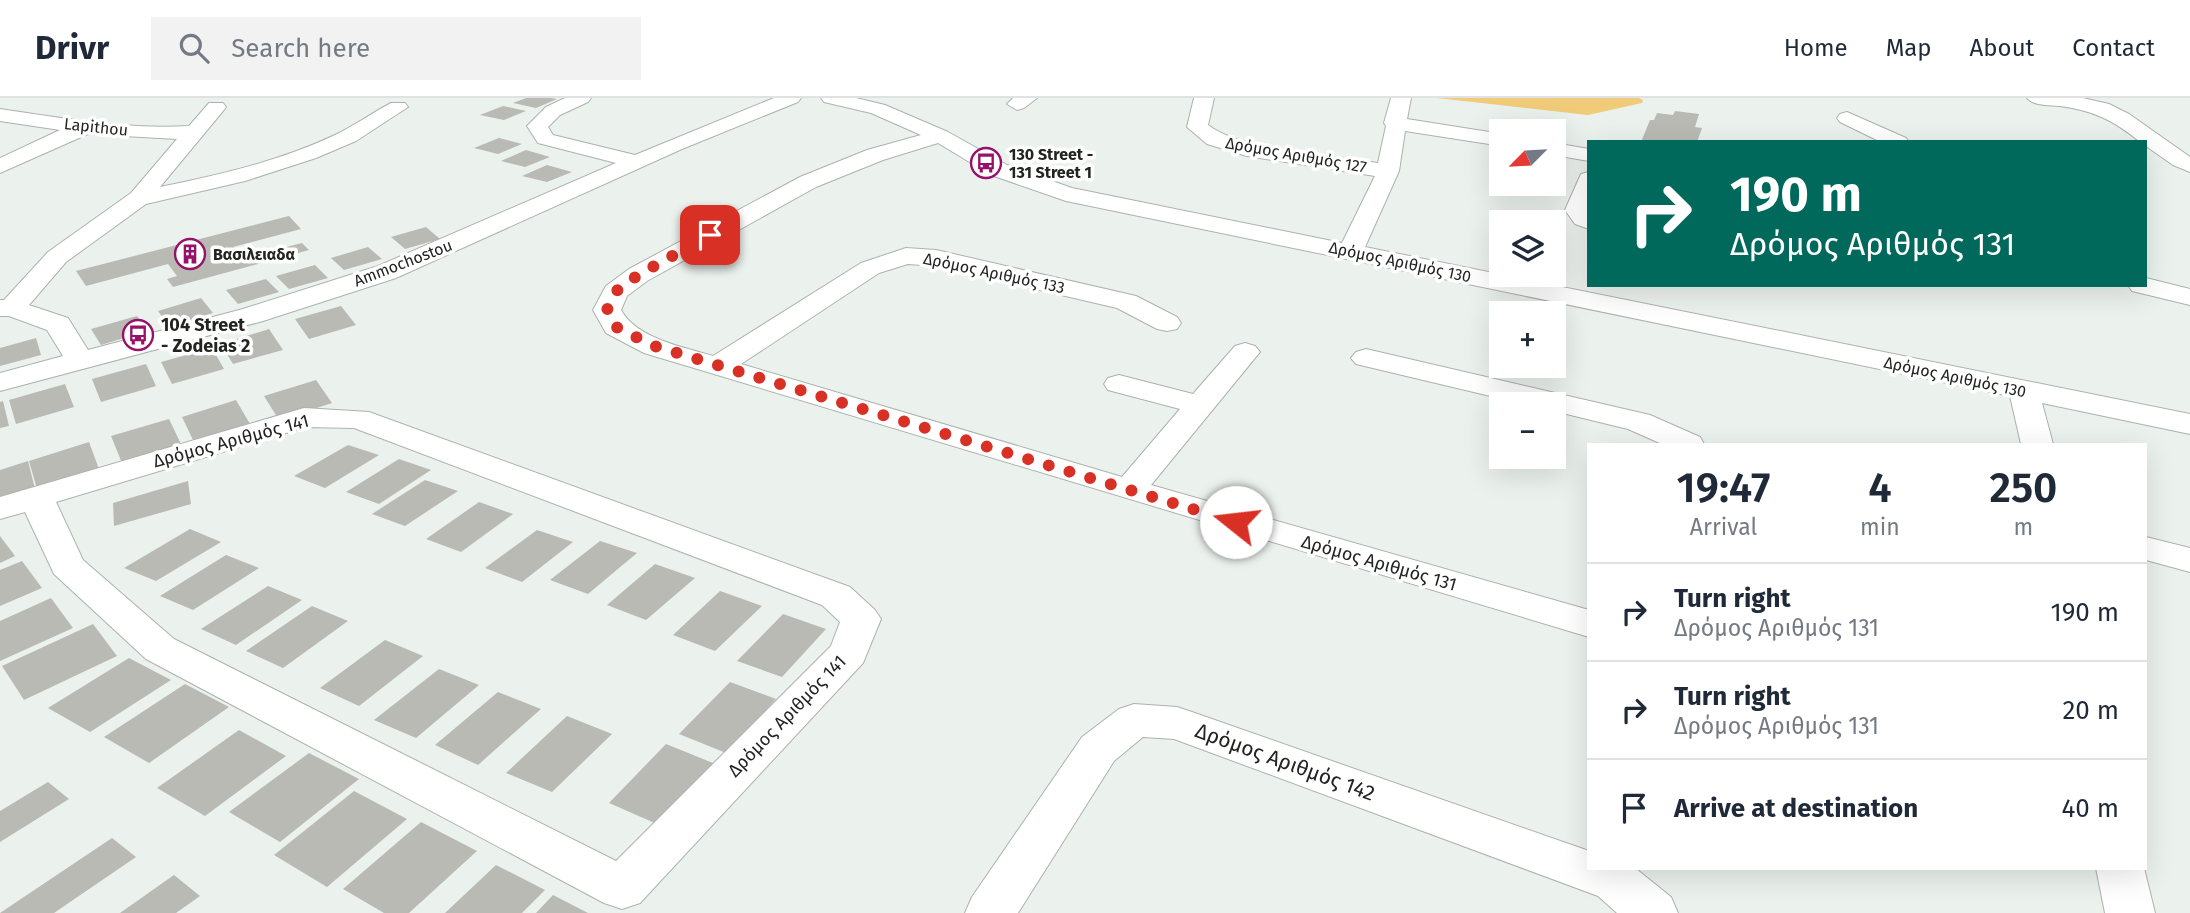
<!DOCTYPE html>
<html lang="en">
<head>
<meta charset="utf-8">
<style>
  :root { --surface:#fff; --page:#f2f2f3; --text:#1f2937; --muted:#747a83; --line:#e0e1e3 }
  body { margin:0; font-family:"Fira Sans",sans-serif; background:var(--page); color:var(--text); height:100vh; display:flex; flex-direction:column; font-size:26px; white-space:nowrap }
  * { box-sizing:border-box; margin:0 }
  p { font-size:23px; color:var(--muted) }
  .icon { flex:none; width:38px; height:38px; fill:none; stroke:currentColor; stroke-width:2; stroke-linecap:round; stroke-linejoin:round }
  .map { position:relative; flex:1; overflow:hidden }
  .drawer { position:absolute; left:1587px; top:345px; width:560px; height:427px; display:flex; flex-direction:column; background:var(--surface); border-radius:0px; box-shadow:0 7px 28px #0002 }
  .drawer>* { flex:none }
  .banner { position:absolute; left:1587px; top:42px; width:560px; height:147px; border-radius:0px; box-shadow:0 7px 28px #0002; background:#00695c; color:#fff; overflow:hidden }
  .needle { width:46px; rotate:246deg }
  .fabs { position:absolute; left:1489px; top:21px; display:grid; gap:14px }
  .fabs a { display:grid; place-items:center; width:77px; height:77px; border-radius:0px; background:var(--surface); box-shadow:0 7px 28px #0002; font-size:35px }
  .pin { position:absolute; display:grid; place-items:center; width:60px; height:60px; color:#fff; margin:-30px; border-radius:14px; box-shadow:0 4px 10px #0006 }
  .me { position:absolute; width:77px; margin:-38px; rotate:286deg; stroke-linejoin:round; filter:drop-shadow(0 0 5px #0008) }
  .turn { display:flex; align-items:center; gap:24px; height:147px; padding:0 28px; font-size:32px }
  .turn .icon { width:91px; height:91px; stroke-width:2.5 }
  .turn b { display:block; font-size:49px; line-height:60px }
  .eta { display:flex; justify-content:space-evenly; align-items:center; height:119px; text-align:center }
  .eta b { font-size:42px; font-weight:600; line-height:49px }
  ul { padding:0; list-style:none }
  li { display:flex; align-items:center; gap:21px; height:98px; padding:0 28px; border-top:2px solid var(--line) }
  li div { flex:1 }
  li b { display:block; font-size:26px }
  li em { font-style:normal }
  header { display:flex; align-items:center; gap:42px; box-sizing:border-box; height:98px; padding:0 35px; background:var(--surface); border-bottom:2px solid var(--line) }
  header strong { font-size:33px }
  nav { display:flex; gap:38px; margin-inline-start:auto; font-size:24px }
  .search { width:490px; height:63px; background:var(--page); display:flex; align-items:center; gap:18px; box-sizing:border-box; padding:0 24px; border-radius:0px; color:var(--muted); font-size:26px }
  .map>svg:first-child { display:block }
</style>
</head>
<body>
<header>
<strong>Drivr</strong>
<div class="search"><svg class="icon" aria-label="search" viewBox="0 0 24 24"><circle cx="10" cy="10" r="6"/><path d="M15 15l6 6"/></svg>Search here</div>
<nav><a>Home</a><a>Map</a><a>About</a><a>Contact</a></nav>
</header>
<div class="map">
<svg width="2190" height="815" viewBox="0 0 2190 815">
  <rect width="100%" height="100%" fill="#ebf1ec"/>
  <path fill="#f0cb79" d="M1437,0h202l4,2 -1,3 -54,12z"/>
  <path fill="#b9bab4" d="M526,0h24l7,1 -21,9 -23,-5z
    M503,8l23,5 -22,9 -24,-5z
    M1675,13l24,3 -4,13 7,1 -5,14h-56l9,-22h4l3,-7 16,2z
    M499,40l23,6 -24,10 -24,-6z
    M526,52l24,7 -25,10 -24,-6z
    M547,67l25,7 -25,10 -25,-6z
    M289,118l12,13 -68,18 10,11 59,-15 7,7 -136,37 -6,-8 10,-3 -9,-12 -82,22 -10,-15z
    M426,129l14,12 -35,10 -14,-12z
    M368,149l14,12 -38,11 -13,-12z
    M315,167l13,13 -39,11 -13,-13z
    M266,181l13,13 -41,12 -12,-14z
    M201,200l12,15 -44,13 -11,-15z
    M341,208l15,19 -47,14 -14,-20z
    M137,218l10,15 -46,14 -10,-16z
    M269,231l14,21 -50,14 -12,-20z
    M36,240l5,17 -41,11v-18z
    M212,250l12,21 -52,15 -11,-22z
    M146,266l10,22 -55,16 -9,-23z
    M316,282l16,23 -53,17 -15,-24z
    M65,286l9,23 -58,17 -7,-24z
    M236,302l14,24 -56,18 -12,-25z
    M3,303l6,25 -9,2v-26z
    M169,321l12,25 -59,19 -11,-27z
    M89,344l10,27 -62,20 -8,-28z
    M348,347l31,10 -54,33 -31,-12z
    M399,361l32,11 -52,34 -33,-12z
    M28,363l7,28 -35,12v-31z
    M425,382l33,11 -53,35 -33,-12z
    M188,383l3,23 -77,22 -1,-23z
    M479,404l34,12 -52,38 -35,-13z
    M190,431l31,13 -65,39 -32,-13z
    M537,432l36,12 -51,40 -37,-14z
    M0,438l15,20 -15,7z
    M600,443l37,12 -49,41 -38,-14z
    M226,457l33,13 -66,42 -33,-14z
    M22,463l20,27 -42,18v-36z
    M655,466l40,14 -49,42 -39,-15z
    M268,488l34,14 -66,45 -35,-16z
    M720,493l42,15 -47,45 -42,-16z
    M51,500l22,30 -73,33v-40z
    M312,508l36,15 -65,47 -37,-17z
    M783,516l43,15 -44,48 -45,-16z
    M93,526l24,32 -93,44 -22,-34z
    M385,542l38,16 -64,50 -39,-18z
    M129,560l42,22 -81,52 -42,-24z
    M439,571l40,16 -63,53 -42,-18z
    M730,584l46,17 -50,54 -47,-19z
    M185,586l44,23 -80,56 -45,-26z
    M498,594l43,17 -63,56 -43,-20z
    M567,618l45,18 -60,58 -46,-19z
    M239,632l47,26 -81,60 -48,-28z
    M666,646l47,19 -56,61 -48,-21z
    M309,655l50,26 -79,63 -51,-30z
    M48,684l21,17 -69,43v-31z
    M354,693l53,28 -80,68 -53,-32z
    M421,724l56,29 -68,62h-25l-41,-24z
    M112,740l24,19 -82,56h-54z
    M496,767l49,25 -23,23h-77z
    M174,777l26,21 -24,17h-56z
    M553,797l35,18h-52z"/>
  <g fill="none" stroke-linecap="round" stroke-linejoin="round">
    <g stroke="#acb2ad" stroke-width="2">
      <path id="minor" d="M565,0h26l-3,4 -28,13 -12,12 5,8 82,20 139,-57h27l-3,4 -116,47 -286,129 -133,43 -263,70v-18l63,-17 -16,-26 -38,-14h-9v-16h4l44,-48 83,-59 46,-54 -89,-5 -88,39v-15l60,-28 -60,-9v-12c62,9 126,21 189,17l20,-23h14l3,4 -3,4 -63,76c60,-12 120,-26 175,-52 19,-9 37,-22 56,-32h14l3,4 -52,34 -40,17 -71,23 -99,23 -80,58 -37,43 39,13 20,32 155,-41 135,-43 238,-103 -78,-20 -11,-17 19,-19z
        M821,0h35l29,7 63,27 59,33 65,23 270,55 33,-67 -128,-20 -40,-12 -20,-17 7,-29h20l-6,27c36,27 124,31 170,38l8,-37 -2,-3 7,-25h20l-4,21 95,15v12l-97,-15 -6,40 -34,76 825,167v20l-148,-31 11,41h-32l-11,-48 -944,-195 -75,-26 -53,-32 -55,17 -67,27 -169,94 -20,15 -6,14c16,29 63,37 92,46l148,-93 45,-15 30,2 200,46 41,21 4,6 -4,6 -10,2 -10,-2 -40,-21 -181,-42 -28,-2 -29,9 -138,91 381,113 58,-68 -72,-19 -4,-6 4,-6 11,-3 74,19 42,-48 10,-3 10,3 5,6 -5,6 -104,127 438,125v27l-945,-284 -38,-20 -13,-23 13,-24 23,-17 171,-92 67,-27 54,-15 -50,-22 -47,-11z
        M1013,0h24l-13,10 -7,2 -10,-6z
        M2027,0h56l26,6 20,10 61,43v15l-17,-7 -27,-19v-4h-6c-26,-22 -48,-32 -81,-36 -11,-1 -25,0 -32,-8z
        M1847,14l59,26 3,4h-28l-41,-20 -3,-4 3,-4z
        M1554,45l35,6v12l-35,-6z
        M1589,74v57l-14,-5 -10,-14 16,-36z
        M2146,180l44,11v16l-58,-14 -4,-6h18z
        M1366,251l284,66 50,22 4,7h-42l-34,-15 -74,-18v-7h-30l-168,-40 -5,-6 5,-6z
        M304,310l65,4 481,175 25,23 6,9 -18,44 -223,240 -18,6 -18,-6 -458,-244 -92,-85 -29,-62 -25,7v-22zM306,329l48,1 468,177 18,17 -9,24 -215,215 -442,-222 -91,-79 -27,-58z
        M2146,439l44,11v24l-44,-12z
        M1134,606l43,3 15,5 397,139v17h46l36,29 7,16h-61l-19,-17 -424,-157 -31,-2 -29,24 -96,152h-53l7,-16 110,-160 37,-28z
        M2096,770h48l11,45h-50z"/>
    </g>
    <use href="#minor" fill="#fff" fill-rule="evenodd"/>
  </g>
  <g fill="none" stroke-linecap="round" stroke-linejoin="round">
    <path stroke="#d93025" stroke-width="12" stroke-dasharray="0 21.6" d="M710,137l-72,40 -23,17 -8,18 9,17 38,19 582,176"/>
  </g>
  <defs>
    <g id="bus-ring" transform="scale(1.575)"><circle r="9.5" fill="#fff" stroke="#961169" stroke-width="1.5"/><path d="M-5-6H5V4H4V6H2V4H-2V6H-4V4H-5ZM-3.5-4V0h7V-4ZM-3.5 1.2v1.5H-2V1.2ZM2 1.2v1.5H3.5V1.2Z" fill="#961169"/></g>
    <g id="building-ring" transform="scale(1.575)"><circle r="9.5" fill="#fff" stroke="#961169" stroke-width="1.5"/><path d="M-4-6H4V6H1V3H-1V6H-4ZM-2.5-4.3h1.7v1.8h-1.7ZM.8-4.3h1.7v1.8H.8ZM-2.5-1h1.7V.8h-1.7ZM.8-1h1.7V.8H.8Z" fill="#961169"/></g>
  </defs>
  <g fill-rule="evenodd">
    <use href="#bus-ring" x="986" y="65"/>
    <use href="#building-ring" x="190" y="156"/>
    <use href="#bus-ring" x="138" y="237"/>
  </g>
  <g text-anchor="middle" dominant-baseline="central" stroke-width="7" stroke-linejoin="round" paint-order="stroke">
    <g font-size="16" fill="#222422" stroke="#fff">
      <text transform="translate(96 29) rotate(6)">Lapithou</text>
      <text transform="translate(1296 57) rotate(10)">Δρόμος Αριθμός 127</text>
      <text transform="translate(1400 164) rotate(12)">Δρόμος Αριθμός 130</text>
      <text transform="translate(403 165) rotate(-21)">Ammochostou</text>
      <text transform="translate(994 175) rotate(12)">Δρόμος Αριθμός 133</text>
      <text transform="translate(1955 279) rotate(12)">Δρόμος Αριθμός 130</text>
    </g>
    <g font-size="16" font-weight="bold" fill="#222422" stroke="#fff" text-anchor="start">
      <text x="1009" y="56">130 Street -<tspan x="1009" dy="18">131 Street 1</tspan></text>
      <text x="213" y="156">Βασιλειαδα</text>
    </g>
    <g font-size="18" font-weight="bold" fill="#222422" stroke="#fff" text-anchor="start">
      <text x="161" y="227">104 Street<tspan x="161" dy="21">- Zodeias 2</tspan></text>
    </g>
    <g font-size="18" fill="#222422" stroke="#fff">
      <text transform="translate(231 343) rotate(-15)">Δρόμος Αριθμός 141</text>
      <text transform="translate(1379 465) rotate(16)">Δρόμος Αριθμός 131</text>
      <text transform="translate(787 618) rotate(-46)">Δρόμος Αριθμός 141</text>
    </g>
    <g font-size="21" fill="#222422" stroke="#fff">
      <text transform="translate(1285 664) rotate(20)">Δρόμος Αριθμός 142</text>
    </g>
  </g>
</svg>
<div class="fabs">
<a><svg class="needle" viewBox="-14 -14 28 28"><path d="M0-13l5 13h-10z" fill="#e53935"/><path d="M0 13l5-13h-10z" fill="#747a83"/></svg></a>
<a><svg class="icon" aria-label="layers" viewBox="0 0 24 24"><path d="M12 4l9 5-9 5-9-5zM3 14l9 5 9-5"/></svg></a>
<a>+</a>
<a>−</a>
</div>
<div class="pin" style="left:710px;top:137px;background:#d93025"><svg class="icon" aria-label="arrive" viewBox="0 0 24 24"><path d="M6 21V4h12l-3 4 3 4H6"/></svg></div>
<svg class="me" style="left:1236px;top:424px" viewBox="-20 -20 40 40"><circle r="19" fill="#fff"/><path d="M0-13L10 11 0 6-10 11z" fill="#d93025"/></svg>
<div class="banner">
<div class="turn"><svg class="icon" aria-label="right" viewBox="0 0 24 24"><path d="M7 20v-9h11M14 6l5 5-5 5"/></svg><div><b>190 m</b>Δρόμος Αριθμός 131</div></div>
</div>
<section class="drawer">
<div class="eta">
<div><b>19:47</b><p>Arrival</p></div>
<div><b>4</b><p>min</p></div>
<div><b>250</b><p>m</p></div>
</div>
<ul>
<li><svg class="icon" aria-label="right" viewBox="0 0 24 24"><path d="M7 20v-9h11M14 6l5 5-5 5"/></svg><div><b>Turn right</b><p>Δρόμος Αριθμός 131</p></div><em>190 m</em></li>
<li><svg class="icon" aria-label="right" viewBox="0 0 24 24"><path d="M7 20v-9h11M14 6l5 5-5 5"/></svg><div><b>Turn right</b><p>Δρόμος Αριθμός 131</p></div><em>20 m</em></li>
<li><svg class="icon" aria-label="arrive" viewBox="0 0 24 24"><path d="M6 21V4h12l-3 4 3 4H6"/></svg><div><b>Arrive at destination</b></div><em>40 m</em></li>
</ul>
</section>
</div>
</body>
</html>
